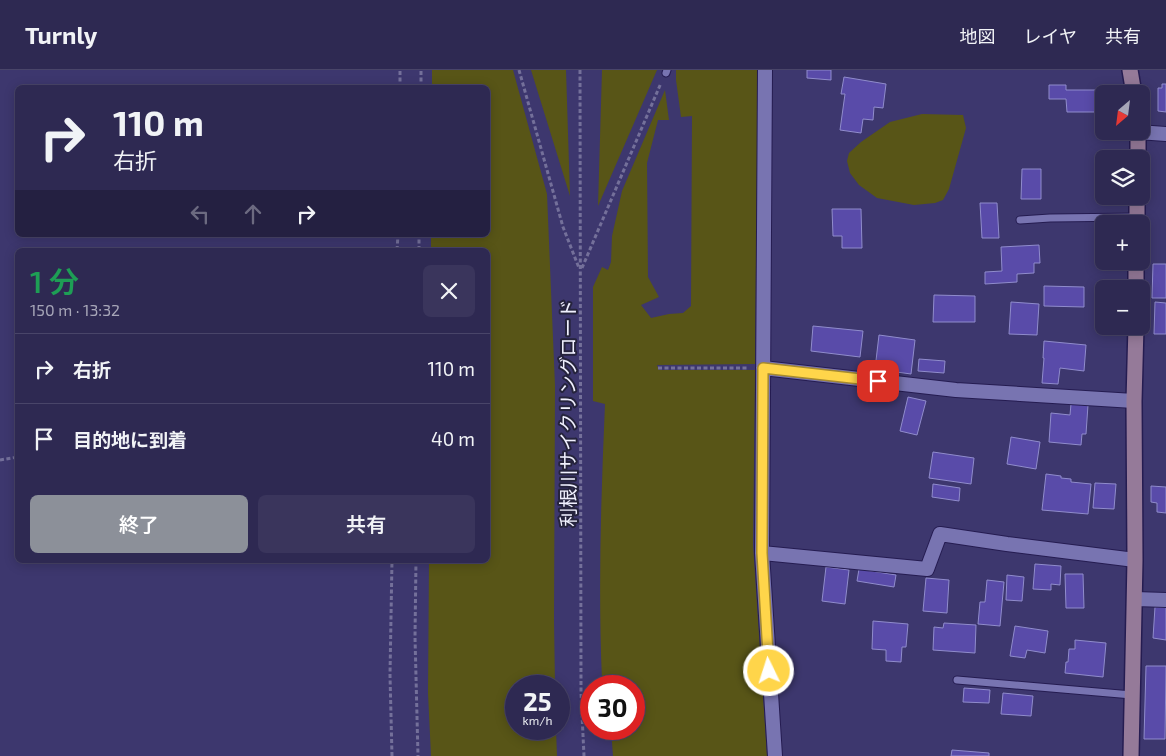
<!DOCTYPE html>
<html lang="ja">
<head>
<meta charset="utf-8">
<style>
  :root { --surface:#2e2952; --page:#3a355c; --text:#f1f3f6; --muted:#a7a6b8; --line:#494569; --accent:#8c9099 }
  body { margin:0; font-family:"Exo 2","Noto Sans JP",sans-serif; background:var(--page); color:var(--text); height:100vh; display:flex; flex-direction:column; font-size:19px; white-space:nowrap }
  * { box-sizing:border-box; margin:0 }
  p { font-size:16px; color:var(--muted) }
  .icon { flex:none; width:28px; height:28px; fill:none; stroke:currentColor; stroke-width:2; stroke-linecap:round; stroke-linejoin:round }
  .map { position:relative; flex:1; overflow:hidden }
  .drawer { position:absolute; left:15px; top:178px; width:475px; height:315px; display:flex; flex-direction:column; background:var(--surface); border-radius:8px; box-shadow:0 2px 12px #0003,0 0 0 1px var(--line) }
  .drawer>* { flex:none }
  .hud { position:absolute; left:15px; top:15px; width:475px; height:152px; border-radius:8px; box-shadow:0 2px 12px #0003,0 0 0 1px var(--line); background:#2e2952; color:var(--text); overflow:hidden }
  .needle { width:32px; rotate:208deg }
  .buttons { position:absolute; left:1095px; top:15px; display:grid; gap:10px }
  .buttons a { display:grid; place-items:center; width:55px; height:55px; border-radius:8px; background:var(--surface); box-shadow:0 2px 12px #0003,0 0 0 1px var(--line); font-size:25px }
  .speed { position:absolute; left:505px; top:605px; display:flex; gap:10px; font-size:25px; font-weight:700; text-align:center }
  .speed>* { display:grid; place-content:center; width:65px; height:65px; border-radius:50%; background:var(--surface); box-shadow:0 2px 12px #0003,0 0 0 1px var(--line); line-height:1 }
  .speed small { font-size:12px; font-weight:400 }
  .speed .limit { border:8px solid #d22; background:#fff; color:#111 }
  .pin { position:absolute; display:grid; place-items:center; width:42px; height:42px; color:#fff; margin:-21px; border-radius:10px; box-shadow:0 2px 8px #0006 }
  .me { position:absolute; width:55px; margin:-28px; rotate:356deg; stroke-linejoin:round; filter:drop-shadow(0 0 4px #0008) }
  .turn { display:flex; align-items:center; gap:18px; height:105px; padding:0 15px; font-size:22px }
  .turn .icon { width:65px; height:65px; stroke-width:2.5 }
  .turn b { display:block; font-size:35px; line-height:42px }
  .lanes { display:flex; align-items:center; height:48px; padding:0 15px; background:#0003; justify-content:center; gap:25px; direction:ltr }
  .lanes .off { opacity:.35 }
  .round { display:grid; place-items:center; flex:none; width:52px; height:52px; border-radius:8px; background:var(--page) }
  .headline { display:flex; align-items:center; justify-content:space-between; height:85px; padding:0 15px }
  h1 { font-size:30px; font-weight:600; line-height:38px; color:#1e9e55 }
  .action { display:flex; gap:10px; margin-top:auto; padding:10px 15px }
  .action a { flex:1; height:58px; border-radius:8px; background:var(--accent); color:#fff; font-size:20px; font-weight:600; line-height:58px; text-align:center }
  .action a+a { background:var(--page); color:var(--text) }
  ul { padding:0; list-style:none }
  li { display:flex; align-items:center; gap:15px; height:70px; padding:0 15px; border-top:1px solid var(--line) }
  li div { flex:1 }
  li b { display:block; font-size:19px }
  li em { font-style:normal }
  header { display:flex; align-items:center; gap:30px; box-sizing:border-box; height:70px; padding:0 25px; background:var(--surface); border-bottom:1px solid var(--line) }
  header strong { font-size:24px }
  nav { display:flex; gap:28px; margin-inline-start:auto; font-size:18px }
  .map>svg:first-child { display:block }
</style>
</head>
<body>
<header>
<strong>Turnly</strong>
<nav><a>地図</a><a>レイヤ</a><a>共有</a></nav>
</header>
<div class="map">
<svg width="1166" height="686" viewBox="0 0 1166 686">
  <rect width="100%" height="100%" fill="#3d376e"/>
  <path fill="#585517" d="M432,0h81l34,124 8,192 -1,234 1,66h-39v43h40l1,27h-126l-3,-63 1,-133h59v-310h-57v-15h57v-147l-56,-1z
    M531,0h35l4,126z
    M602,0h55l-59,136z
    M676,0h82l-3,294 -98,1 2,5h96l-2,175 14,211h-154l-2,-27h23v-43h-30l-2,-6c-4,-92 -1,-184 3,-276l-12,-3v-114l9,-20 6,3 3,-8 1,-26 10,-45 43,-101 4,30h-11l-11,43 1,114 11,20 -18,8 10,13 18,-4 14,-1 8,-7 1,-190 -11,1 -5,-37z
    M922,44l41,1 3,13 -17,61 -6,11 -8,3 -21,2 -37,-7 -18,-13 -9,-12 -3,-12 2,-8 12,-11 29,-20z"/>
  <path fill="#594ba9" stroke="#908ccc" d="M807,0h24v10l-24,-2z
    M844,7l42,7 -3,24 -9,-1 -1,13 -10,-1 -2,14 -21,-3 5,-36h-4z
    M1162,14h4v28l-8,-1v-23h4z
    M1049,15h17v5h44l1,4h-7v18h-37l-1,-13h-17z
    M1022,99h19v30h-20z
    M980,133h17l2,35h-17z
    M832,139h29l1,39h-20v-12h-9z
    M1039,175l1,18h-6v10l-17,1v8l-32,2v-12l17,-1 -1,-24z
    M1153,194h13v34h-14z
    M1044,216l40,1v20l-40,-1z
    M934,225l41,1v26h-42z
    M1011,232l28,2 -2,31 -28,-1z
    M1155,232l11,1v31h-12z
    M813,256l50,5 -3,26 -49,-6z
    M879,265l36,5 -4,34 -36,-5z
    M1044,271l42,4 -2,26 -24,-3 -2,16 -16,-1 2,-25h-1z
    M919,289l26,2 -1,12 -26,-2z
    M908,327l18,4 -9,34 -17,-4z
    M1071,334l17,1 -2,29h-4l-1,11 -32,-3 2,-29 19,2z
    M1011,367l29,5 -4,27 -29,-5z
    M933,382l41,6 -3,26 -42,-6z
    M1046,404l15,2v2l10,1v3l20,2 -3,30 -46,-4z
    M1095,413l21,1 -2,25 -21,-1z
    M933,414l27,4 -1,13 -27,-4z
    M1151,416l15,1v26l-9,-1v-9l-6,-1z
    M1035,494l26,2 -1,19 -9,-1v6l-18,-1z
    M826,497l23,3 -4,34 -23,-3z
    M859,499l37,6 -2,12 -37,-6z
    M1065,504h18l1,34h-18z
    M1007,505l17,2 -2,24 -16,-1z
    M926,508l23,2 -2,33 -24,-2z
    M987,510l17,2 -4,44 -22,-2 2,-22h5z
    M1155,537h11v33l-13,-2z
    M873,551l35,3 -2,23h-4l-1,15 -15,-1v-11l-14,-1z
    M944,553l32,2 -1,28 -42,-3 1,-23 9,1z
    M1015,556l33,5 -3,22 -18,-3 -2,8 -15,-2z
    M1075,570l31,3 -3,34 -38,-4 1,-11h2l1,-13h6z
    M1146,596h20l-1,73h-21z
    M964,618l26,2 -1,13 -26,-1z
    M1003,623l30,3 -2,20 -30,-2z
    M952,680l37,3v3h-38z"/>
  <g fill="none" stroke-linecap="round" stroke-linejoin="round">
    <g stroke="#251c51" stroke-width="9">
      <path id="lane" d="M666,3l1,-3
        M1020,150l30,-2 87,-1
        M957,610l175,15"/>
    </g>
    <g stroke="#251c51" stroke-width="16">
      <path id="street" d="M765,0l-3,483 13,203
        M1138,62l28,2
        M763,298l193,22 178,11
        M762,483l165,16 13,-35 67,10 128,16
        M1135,529l31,1"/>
    </g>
    <g stroke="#251c51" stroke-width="18">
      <path id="secondary" d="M1130,0l4,24
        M1138,89v-28
        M1137,154v-28
        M1136,219v-28
        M1131,686l4,-196 -1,-159 2,-75"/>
    </g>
    <path stroke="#74709a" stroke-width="3" stroke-dasharray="4 2.5" stroke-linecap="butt" d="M519,0l44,157 16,41
      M580,0l1,623 3,63
      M400,18v-18
      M421,18v-18
      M397,180l1,-15
      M419,180v-15
      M582,198l79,-185
      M658,298h91
      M0,390l18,-3
      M416,490l-1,77 3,119
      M392,686l-2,-81 2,-115"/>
    <use href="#lane" stroke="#7874b1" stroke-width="7"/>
    <use href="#street" stroke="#7874b1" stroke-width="14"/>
    <use href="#secondary" stroke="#957a99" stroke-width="15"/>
  </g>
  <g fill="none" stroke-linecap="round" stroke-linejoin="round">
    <g stroke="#a68a30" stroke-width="12">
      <path id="route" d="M769,601l-7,-118 1,-185 115,13"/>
    </g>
    <use href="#route" stroke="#ffd54a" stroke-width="9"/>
  </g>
  <g text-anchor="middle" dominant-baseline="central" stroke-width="4" stroke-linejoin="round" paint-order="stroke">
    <g font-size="19" fill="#f0f0fe" stroke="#25233c">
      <text transform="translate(567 343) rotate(-90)">利根川サイクリングロード</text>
    </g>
  </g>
</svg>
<div class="buttons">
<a><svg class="needle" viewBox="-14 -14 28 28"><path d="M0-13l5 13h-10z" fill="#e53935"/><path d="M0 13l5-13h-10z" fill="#a7a6b8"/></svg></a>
<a><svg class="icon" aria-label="layers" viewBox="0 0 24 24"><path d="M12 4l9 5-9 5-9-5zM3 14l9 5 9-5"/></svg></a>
<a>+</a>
<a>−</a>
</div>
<div class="speed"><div>25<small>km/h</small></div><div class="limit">30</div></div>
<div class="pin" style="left:878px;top:311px;background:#d93025"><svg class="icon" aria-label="arrive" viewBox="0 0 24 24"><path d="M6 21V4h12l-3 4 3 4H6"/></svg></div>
<svg class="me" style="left:769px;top:601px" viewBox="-20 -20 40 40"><circle r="17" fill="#ffd54a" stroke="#fff" stroke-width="3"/><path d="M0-11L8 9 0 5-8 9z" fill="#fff"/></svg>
<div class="hud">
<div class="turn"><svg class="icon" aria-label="right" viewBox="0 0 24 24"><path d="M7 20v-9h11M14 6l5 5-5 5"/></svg><div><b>110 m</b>右折</div></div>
<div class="lanes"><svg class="icon off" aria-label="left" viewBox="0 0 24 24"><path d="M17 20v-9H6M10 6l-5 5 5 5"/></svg><svg class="icon off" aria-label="ahead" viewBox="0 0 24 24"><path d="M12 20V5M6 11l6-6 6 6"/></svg><svg class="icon" aria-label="right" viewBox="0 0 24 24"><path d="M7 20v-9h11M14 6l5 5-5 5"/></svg></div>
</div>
<section class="drawer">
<div class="headline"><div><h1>1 分</h1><p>150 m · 13:32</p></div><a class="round"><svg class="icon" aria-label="close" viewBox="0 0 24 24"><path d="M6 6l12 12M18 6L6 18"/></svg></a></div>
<ul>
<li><svg class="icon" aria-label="right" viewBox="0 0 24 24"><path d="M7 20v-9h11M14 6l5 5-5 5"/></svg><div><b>右折</b></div><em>110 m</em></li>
<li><svg class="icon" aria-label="arrive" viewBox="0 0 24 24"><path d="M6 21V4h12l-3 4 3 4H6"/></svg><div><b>目的地に到着</b></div><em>40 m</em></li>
</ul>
<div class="action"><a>終了</a><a>共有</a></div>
</section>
</div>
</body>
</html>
